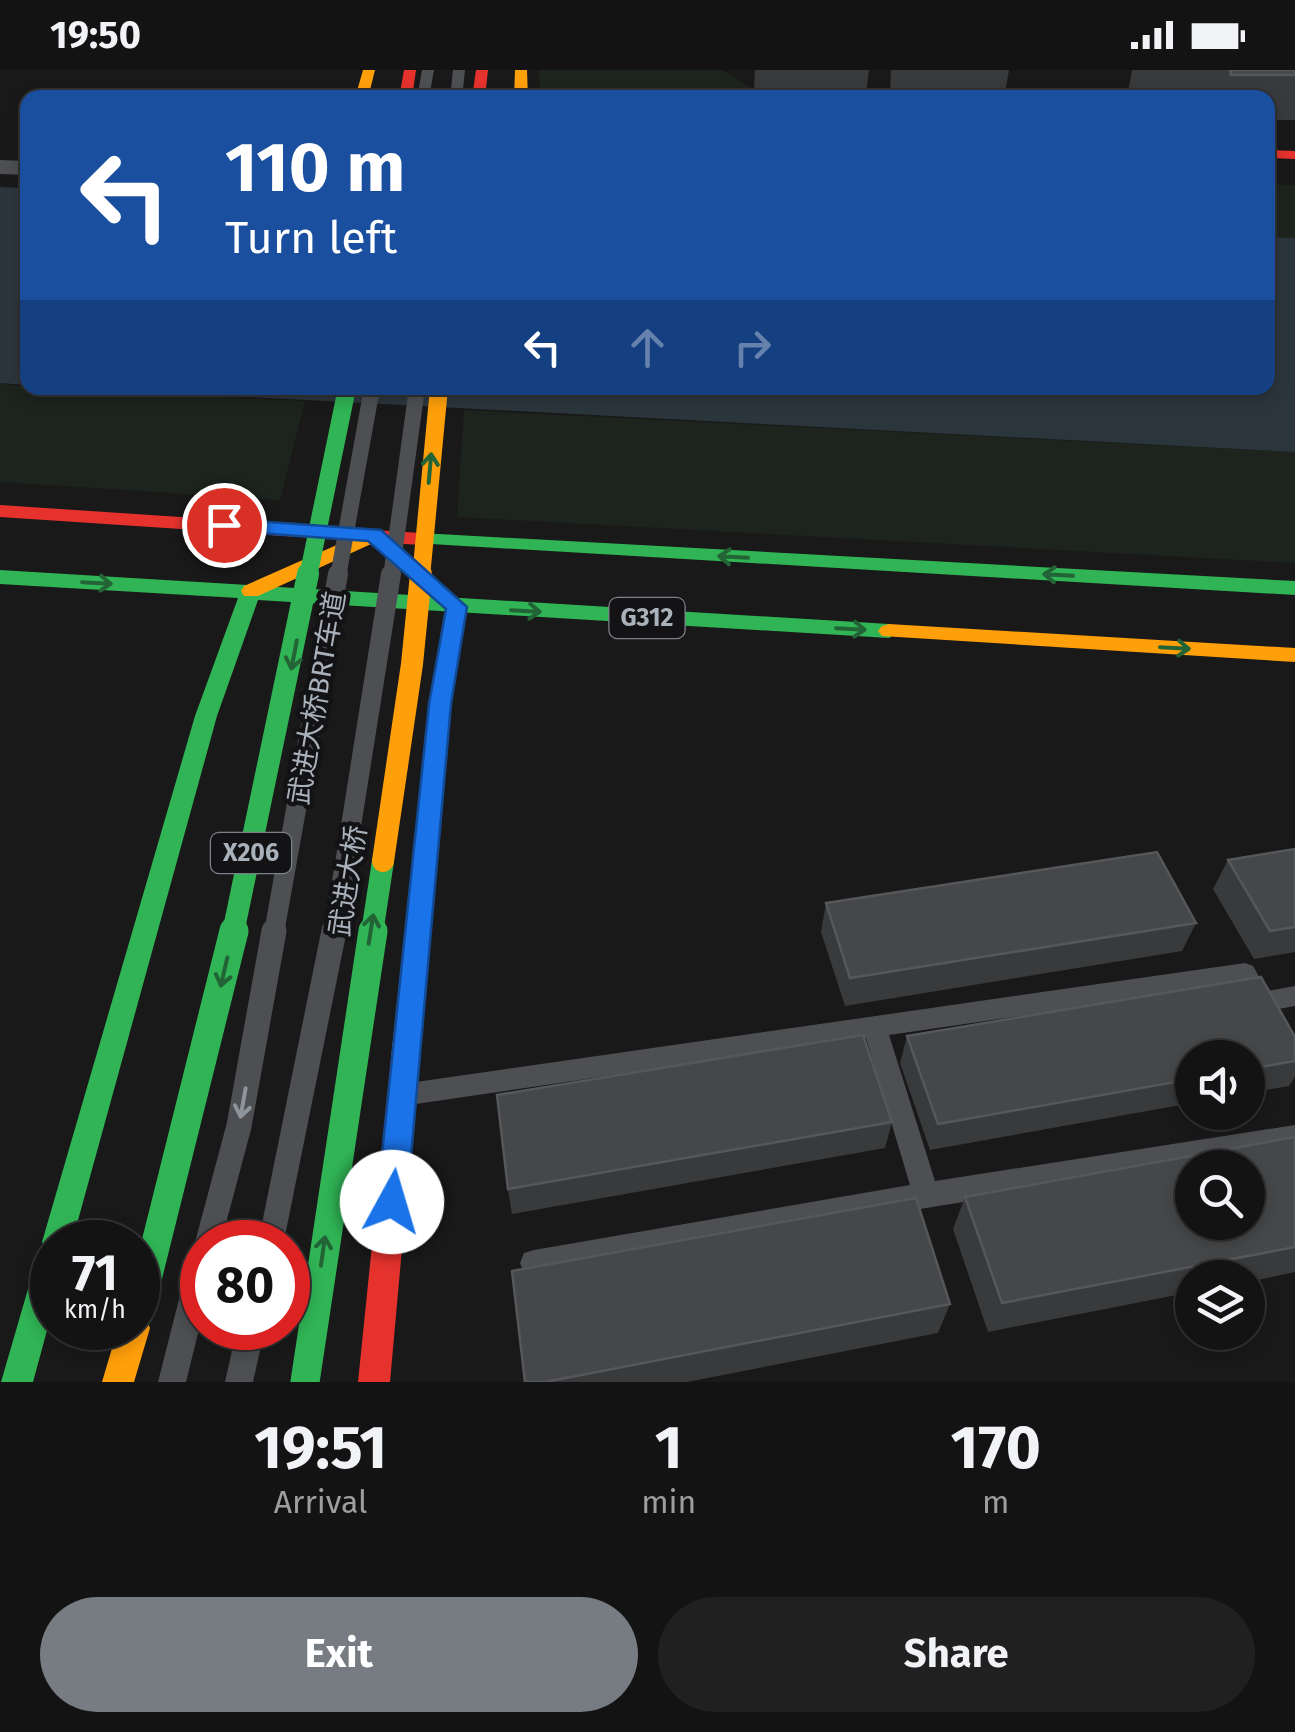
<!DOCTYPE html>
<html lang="en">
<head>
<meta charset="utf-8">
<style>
  :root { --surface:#131313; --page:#202021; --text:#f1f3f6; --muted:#9d9ea0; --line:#323233; --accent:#777c82 }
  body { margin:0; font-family:"Fira Sans","Noto Sans SC",sans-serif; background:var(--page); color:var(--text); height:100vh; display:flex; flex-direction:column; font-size:38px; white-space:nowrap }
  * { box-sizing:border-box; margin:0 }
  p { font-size:32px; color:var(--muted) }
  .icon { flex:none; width:55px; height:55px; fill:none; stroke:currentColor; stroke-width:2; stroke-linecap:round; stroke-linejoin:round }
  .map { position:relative; height:1312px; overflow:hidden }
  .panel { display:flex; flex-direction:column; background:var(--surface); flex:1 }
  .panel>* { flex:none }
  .guide { position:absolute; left:20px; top:20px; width:1255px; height:305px; border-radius:20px; box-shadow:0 5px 15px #0003,0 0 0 2px var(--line); background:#1a4fa0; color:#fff; overflow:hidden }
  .buttons { position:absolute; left:1175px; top:970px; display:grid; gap:20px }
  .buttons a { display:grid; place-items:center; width:90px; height:90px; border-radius:50%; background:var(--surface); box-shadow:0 5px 15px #0003,0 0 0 2px var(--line); font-size:50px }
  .speed { position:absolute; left:30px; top:1150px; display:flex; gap:20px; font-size:50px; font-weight:700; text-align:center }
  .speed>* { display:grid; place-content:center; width:130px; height:130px; border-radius:50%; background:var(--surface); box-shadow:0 5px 15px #0003,0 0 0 2px var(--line); line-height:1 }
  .speed small { font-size:25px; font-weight:400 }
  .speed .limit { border:15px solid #d22; background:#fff; color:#111 }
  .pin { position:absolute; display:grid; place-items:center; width:85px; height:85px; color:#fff; margin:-42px; border:5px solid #fff; border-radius:50%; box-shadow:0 2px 10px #0007 }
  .me { position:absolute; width:110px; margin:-55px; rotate:6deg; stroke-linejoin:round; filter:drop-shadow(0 0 8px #0008) }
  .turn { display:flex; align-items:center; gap:35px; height:210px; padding:0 40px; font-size:45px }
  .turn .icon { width:130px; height:130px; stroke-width:2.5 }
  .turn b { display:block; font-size:70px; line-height:85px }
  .lanes { display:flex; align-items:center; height:95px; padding:0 40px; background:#0003; justify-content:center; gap:50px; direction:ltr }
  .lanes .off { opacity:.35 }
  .eta { display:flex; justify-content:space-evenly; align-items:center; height:170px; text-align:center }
  .eta b { font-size:60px; font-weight:700; line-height:70px }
  .action { display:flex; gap:20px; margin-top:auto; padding:20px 40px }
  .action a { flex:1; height:115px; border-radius:60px; background:var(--accent); color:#fff; font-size:40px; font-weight:700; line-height:115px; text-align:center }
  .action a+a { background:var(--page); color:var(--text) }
  .status { display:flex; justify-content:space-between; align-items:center; height:70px; padding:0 50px; background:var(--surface); direction:ltr }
  .status svg { height:28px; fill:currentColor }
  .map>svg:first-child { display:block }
</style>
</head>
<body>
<div class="status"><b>19:50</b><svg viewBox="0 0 49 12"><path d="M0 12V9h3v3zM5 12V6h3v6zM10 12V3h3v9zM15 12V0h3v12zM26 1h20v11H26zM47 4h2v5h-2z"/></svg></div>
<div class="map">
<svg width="1295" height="1312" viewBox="0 0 1295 1312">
  <rect width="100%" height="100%" fill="#191919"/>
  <path fill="#1c241d" d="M538,0h184l43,27h-224z
    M1268,114l27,1v53l-27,-1z
    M0,313l28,5 277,13 -25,99 -280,-18z
    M464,340l831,42v111l-838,-46z"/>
  <path fill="#2b363c" d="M0,117l27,1v197l-27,-2z
    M1268,167l27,1v214l-1215,-64h1188z"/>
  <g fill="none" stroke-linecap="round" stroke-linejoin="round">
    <path fill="#4d4f52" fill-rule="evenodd" d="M422,0h12l-5,28h-12z
      M453,0h12l-3,28h-12z
      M1245,893l8,3 14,25 28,-5v20l-34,6 -8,-3 -14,-25 -350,51 46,146 360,-56v24l-369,59 -392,68 -10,-3 -4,-10 4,-10 10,-3 376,-65 -44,-147 -457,67 -9,-3 -3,-8 3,-8 9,-3z
      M202,1181v66l-16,65h-28l30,-118 4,-10z
      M237,1258h28l-12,54h-28z"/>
    <path fill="#4d4f52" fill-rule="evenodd" d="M0,90l28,1v14l-28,-1z"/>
    <path fill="#30b455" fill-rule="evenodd" d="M421,463l874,48v14l-881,-52 -3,-4 3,-4z
      M0,500l889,54 11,7 -11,7 -631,-38 -41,116 -145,526h-20v70l-19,70h-32l36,-124 7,-12 -2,-4 153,-526 43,-118 -238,-14z"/>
    <path fill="#ff9f0a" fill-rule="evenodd" d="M363,0h12l-7,28h-13z
      M515,0h12l1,28h-14z
      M373,459l7,2 87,76 -16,97 -32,355 -4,9 -10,3 -10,-3 -4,-9 38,-355 17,-95 -75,-65 -113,52h-14l-3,-5 3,-5z
      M889,554l406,24v14l-413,-26 -4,-5 4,-5z
      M138,1244l7,3 5,11 -16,54h-32l16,-54h20z"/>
    <path fill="#e5322d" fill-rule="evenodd" d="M404,0h12l-4,28h-13z
      M476,0h12l-3,28h-13z
      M1268,80l27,1v8l-27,-1z
      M0,435l421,28 10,6 -10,6 -421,-28z
      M405,977l10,3 4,9 -29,323h-32l33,-323 4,-9z"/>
    <path stroke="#4d4f52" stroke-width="16" d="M338,507l34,-189
      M391,507l26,-189"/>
    <path stroke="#4d4f52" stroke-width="20" d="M274,863l64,-359
      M334,863l57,-359"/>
    <path stroke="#4d4f52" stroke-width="25" d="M208,1172l31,-116 35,-195
      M271,1172l63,-311"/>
    <path stroke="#30b455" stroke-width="18" d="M308,507l39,-189"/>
    <path stroke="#30b455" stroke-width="22" d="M233,863l75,-359
      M372,863l11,-72"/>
    <path stroke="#30b455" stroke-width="29" d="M138,1245l96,-384
      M305,1312l68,-451"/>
    <path stroke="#ff9f0a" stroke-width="18" d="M421,507l18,-189"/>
    <path stroke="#ff9f0a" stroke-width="22" d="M383,791l29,-197 9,-90"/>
  </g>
  <path fill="#393a3b" d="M755,0h114l-3,24 -43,-2 -1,6 -33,-2 1,-5 -36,-2z
    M891,0h118l-5,28h-78v-2l-36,-1z
    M1132,0h163v50h-27v-22h-141z
    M1295,779v103l-41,7 -41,-70 15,-29z
    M826,833l370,20 -14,28 -337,55 -24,-74z
    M907,966l388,1v40l-6,9 -41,7v-35h-56v45l-262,47 -30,-87z
    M892,1052l-7,26 -373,66 -4,-25z
    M1295,1067v135l-47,10v-4h-56v14l-204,40 -35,-103 12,-32z
    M950,1234l-12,29 -251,49h-162z"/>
  <path fill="#454748" stroke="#55575a" stroke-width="2.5" fill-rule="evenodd" d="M1230,0h65v5h-64z
    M1295,779v78l-25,4 -42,-71z
    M1157,782l39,71 -346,55 -24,-75z
    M1261,907l34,60v24l-47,8v-11h-56v21l-254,45 -31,-88z
    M863,965l29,87 -384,67 -11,-94z
    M1295,1067v110l-293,56 -37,-106zM1192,1098h56v54h-56z
    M916,1128l34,106 -405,78h-20l-13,-111z"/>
  <defs><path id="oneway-shaft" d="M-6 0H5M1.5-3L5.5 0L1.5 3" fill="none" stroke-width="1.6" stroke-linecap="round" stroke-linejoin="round" transform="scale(2.5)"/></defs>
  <g stroke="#226435">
    <use href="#oneway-shaft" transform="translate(430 398) rotate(-85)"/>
    <use href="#oneway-shaft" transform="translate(733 487) rotate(-177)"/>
    <use href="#oneway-shaft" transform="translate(1058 505) rotate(-177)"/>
    <use href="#oneway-shaft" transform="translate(97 513) rotate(3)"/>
    <use href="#oneway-shaft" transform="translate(526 541) rotate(3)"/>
    <use href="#oneway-shaft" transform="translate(851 559) rotate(3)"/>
    <use href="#oneway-shaft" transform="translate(1175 578) rotate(3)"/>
    <use href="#oneway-shaft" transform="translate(294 585) rotate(101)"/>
    <use href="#oneway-shaft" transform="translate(371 859) rotate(-81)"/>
    <use href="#oneway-shaft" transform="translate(224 902) rotate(103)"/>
    <use href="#oneway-shaft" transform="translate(323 1181) rotate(-82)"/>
  </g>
  <use stroke="#8d949c" href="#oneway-shaft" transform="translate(243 1033) rotate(100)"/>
  <path fill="#1a73e8" stroke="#114b97" stroke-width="2.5" d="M224,449l157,11 86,77 -16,97 -44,498 -5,11 -10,4 -11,-4 -4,-11 52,-498 17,-95 -78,-68 -151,-11 -3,-5z"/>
  <g text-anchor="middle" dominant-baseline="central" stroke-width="9" stroke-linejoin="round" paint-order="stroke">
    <g fill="#131315" stroke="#7c8289" stroke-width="2.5">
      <rect x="609.5" y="528" width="75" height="40" rx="8"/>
      <rect x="211" y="763" width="80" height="40" rx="8"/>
    </g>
    <g font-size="25" font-weight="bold" fill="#a9b1bb">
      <text x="647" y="548">G312</text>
      <text x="251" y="783">X206</text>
    </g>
    <g font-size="28" fill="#a9b1bb" stroke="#131315">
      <text transform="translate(317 628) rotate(-80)">武进大桥BRT车道</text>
      <text transform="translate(348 811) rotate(-81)">武进大桥</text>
    </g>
  </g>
</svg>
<div class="buttons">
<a><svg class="icon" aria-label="sound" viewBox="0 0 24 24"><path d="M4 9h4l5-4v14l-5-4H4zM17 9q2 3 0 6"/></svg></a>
<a><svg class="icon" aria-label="search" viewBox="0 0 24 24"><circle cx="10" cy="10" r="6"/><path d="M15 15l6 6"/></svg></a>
<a><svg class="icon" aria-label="layers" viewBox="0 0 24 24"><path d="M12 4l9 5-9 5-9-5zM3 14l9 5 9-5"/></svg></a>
</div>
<div class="speed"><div>71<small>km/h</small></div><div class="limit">80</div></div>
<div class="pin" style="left:224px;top:455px;background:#d93025"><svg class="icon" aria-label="arrive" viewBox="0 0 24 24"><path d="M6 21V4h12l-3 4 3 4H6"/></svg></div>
<svg class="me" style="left:392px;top:1132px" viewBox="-20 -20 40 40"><circle r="19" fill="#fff"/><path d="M0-13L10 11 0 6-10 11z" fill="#1a73e8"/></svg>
<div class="guide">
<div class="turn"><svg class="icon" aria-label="left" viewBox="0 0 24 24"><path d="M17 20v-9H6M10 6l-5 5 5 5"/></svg><div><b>110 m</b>Turn left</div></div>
<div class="lanes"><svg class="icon" aria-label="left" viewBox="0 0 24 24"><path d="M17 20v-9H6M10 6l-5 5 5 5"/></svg><svg class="icon off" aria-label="ahead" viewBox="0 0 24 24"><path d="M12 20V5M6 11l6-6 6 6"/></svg><svg class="icon off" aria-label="right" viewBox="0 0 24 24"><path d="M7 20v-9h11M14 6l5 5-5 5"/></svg></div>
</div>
</div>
<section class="panel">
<div class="eta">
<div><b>19:51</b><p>Arrival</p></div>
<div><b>1</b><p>min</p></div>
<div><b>170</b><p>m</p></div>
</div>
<div class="action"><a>Exit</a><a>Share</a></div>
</section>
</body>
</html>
